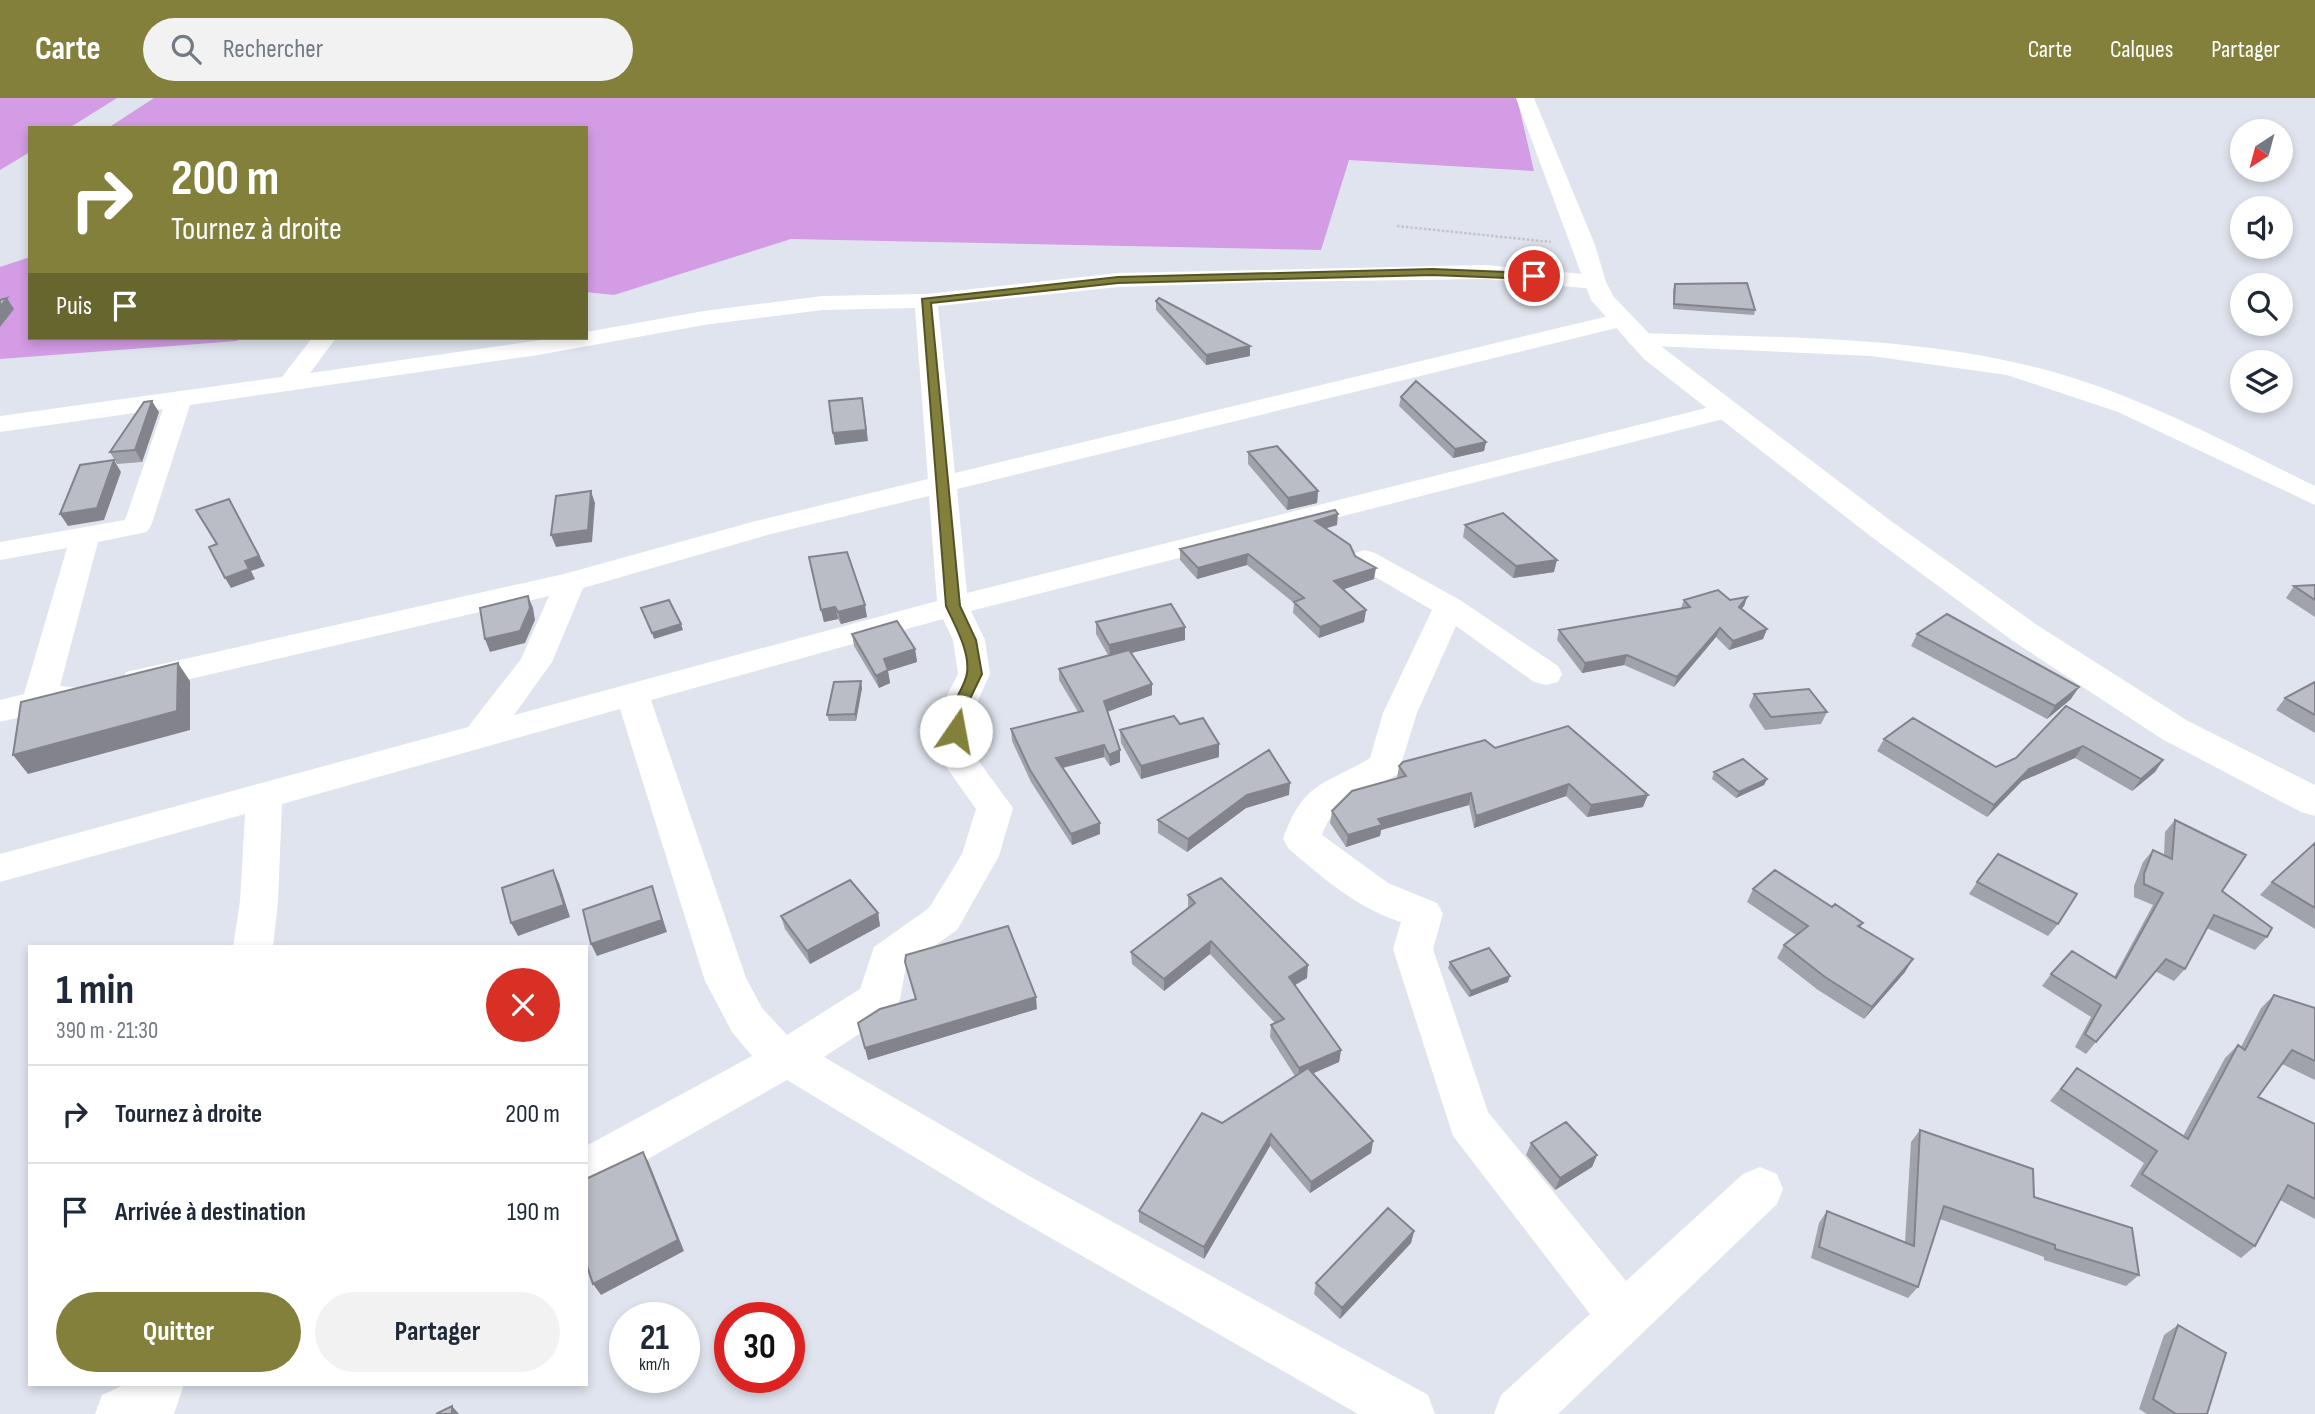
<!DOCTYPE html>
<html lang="fr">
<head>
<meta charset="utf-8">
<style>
  :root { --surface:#fff; --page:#f2f2f3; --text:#1f2937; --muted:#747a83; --line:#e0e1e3; --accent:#82803b }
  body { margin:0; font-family:"Sofia Sans Condensed",sans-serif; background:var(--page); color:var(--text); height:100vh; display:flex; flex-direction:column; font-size:26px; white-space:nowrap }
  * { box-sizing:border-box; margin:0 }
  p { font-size:23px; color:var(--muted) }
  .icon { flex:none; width:38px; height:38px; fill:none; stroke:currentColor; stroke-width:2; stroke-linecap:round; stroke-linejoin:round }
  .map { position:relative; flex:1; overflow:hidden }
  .details { position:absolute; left:28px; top:847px; width:560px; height:441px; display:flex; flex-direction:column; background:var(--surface); border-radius:0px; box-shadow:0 4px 10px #0003 }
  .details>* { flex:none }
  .banner { position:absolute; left:28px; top:28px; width:560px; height:214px; border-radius:0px; box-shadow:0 4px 10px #0003; background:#82803b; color:#fff; overflow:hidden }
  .needle { width:46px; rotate:216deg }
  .tools { position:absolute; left:2230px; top:21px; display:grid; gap:14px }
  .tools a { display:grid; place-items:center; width:63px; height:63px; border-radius:50%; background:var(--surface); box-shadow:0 4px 10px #0003; font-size:35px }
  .speed { position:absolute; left:609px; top:1204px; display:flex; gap:14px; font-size:35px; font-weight:700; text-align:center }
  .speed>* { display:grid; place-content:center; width:91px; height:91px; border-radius:50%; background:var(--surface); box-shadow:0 4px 10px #0003; line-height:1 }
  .speed small { font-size:18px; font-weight:400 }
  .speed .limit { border:10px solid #d22; background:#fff; color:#111 }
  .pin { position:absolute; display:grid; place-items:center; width:60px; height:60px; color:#fff; margin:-30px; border:4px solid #fff; border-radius:50%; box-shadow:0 2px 7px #0007 }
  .me { position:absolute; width:77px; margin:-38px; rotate:12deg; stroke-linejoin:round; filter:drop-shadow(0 0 5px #0008) }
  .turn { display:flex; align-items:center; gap:24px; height:147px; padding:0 28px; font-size:32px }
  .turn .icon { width:91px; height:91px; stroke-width:2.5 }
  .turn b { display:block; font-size:49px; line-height:60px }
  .then { display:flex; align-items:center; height:66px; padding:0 28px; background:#0003; gap:14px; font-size:26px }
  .round { display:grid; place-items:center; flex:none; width:74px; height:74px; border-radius:37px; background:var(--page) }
  .summary { display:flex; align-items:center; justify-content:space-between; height:119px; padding:0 28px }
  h1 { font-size:42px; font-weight:700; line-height:52px }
  .cta { display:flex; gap:14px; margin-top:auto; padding:14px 28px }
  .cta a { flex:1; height:80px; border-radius:42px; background:var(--accent); color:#fff; font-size:28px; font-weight:700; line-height:80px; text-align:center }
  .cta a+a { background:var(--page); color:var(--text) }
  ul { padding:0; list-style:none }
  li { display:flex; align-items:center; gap:21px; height:98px; padding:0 28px; border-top:2px solid var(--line) }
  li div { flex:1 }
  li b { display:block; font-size:26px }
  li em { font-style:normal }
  header { display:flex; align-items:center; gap:42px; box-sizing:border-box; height:98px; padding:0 35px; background:var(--accent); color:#fff }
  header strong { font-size:33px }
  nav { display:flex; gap:38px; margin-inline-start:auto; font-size:24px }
  .search { width:490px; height:63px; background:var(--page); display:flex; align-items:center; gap:18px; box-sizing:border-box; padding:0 24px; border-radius:38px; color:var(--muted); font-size:26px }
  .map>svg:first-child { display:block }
</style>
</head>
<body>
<header>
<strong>Carte</strong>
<div class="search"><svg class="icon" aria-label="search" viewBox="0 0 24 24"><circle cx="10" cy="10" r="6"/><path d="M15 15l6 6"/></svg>Rechercher</div>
<nav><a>Carte</a><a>Calques</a><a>Partager</a></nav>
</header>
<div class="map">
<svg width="2315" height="1316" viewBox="0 0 2315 1316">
  <rect width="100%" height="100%" fill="#dfe4ee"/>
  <path fill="#d39ce4" d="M0,0h117l-48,30h-39v24l-30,18z
    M154,0h1363l17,73 -185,-11 -28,90 -530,-11 -177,56 -28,-3v-164h-478z
    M30,159v81h210l-3,3 -237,18v-92z"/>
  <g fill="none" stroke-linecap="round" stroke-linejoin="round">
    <path stroke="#c4c4c4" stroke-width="2.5" stroke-dasharray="2.5 2" stroke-linecap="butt" d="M1397,128l154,16"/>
    <path fill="#fff" fill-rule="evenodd" d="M1485,167l109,10 11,7 -11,7 -109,-10 -214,3 -153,5 -180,19 17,167 666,-160 8,2 4,5 -4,5 -672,164 10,104 759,-190 9,3 4,5 -4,5 -764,195 14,29 5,34 -15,33 -3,45 41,56 -14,48 -42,74 -51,36 -6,33 -6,12 -70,46 207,120 397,218 7,19h-77l-361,-207 -210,-127 -185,105 -16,6v-45l166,-90 -20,-24 -27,-51 -85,-272 -338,95 -4,97 -5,46h-40l7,-46 5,-87 -245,68v-28l468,-127 53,-68 28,-63 -411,95 -12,-3 -4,-8 4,-8 438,-98 188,-52 176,-43 -13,-171 -93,2 -118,15 -166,30 -348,50 -39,121 -4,6 -49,10 -38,144 18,2 5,8 -5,8 -78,18v-22l24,-6 43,-146 -67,12v-18l125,-22 38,-111 -163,23v-16l282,-39 30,-39h24l-26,35 245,-35h31v-6l118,-21 118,-15 104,-2 192,-21zM929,398l8,105 -423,114 38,-53 31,-74 188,-54zM943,521l10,21 5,34 -17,33 -4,47 39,55 -14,45 -33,54 -55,39 -14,42 -73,46 -25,-27 -16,-30 -95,-278z
      M1639,235c139,5 282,1 418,40 90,26 174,72 258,113v19l-197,-93 -111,-37 -136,-19 -240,-11 -4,-5 4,-5z
      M1365,452l10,3 85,47 98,66 4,8 -4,8 -12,3 -12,-3 -78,-56 -39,87 -19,61c-30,18 -64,24 -76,61l66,48 49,20 6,11 -10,35 55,163 138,169 117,-107 17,-7 17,7 6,15 -6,15 -219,210h-64l7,-19 89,-81 -137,-178 -60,-187 8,-27c-44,-14 -78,-44 -112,-73l-6,-10c21,-58 40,-53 87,-81l13,-45 49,-103 -77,-45 -5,-6 5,-6z
      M126,1286h58l-10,30h-79l7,-19z"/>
    <path fill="#fff" fill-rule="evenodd" d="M1516,0h18l61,147 11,37 8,15 48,50 229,174 146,104 151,96 127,64v31l-14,-4 -139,-73 -149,-98 -144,-106 -225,-176 -53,-59z"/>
  </g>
  <path fill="#a1a3aa" d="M1675,186l80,26 -1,5 -81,-6v-19z
    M1156,203l94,45v10l-44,9 -50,-55z
    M1401,299l85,45 -2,9 -31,7 -54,-52z
    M159,314l-17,50 -25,2 -7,-12z
    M1248,354l70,39 -1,12 -30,7 -39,-46z
    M1337,427l-11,3 29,28 19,23 -31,10 23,21 -2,12 -45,16 -26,-25 1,-10 -47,-38 -50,14 -17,-19v-11z
    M1465,427l89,47 -41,6 -50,-41z
    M809,459l58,60 -26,7 -3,-5 -14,3z
    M2315,487v32l-29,-19 8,-12z
    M1747,499l-3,9 -3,3 26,20 -4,10 -34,11 -13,-13 -42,50 -50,-22 -42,8 -25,-33 2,-10 122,-22 3,-8h46z
    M1096,524l89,5v13l-54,13 21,31v11l-45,17 13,50 -10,4 -6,-9 -41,11 37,55v11l-28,11 -41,-63 -19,-41 -1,-12 67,-17 -19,-32v-11l49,-14 -12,-21z
    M852,536l63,15 2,13 -29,9 2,12 -11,5 -25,-42z
    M1917,536l154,65 -24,20 -136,-73z
    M2315,584v51l-39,-23 9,-12z
    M862,590l-6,33h-27l-2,-6z
    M1754,596l73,18 -6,12 -56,6 -16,-24z
    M2066,608l97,54 -8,12 -23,19 -57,-33 -53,23 -35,36 -110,-66 7,-12 112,28 20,-9z
    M1180,626l39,20v13l-78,22 -20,-36 -1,-13z
    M1495,650l148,59 -56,10 -21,-21 -92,32 -5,-23 -88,25 -1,6 -34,11 -16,-24 2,-12 65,-33 2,-12z
    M1714,674l53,7 -3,6 -28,13 -24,-19z
    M1289,697l-43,13 -59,44 -29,-19v-13z
    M2175,722l47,71 45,46 -12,13 -48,-22 -22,41 -11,12 -19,-10 -69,83 -11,-7 16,-30 -49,-31 9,-12 63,3 39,-72 -19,-8v-11l9,-24 10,-12 11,5 1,-23z
    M2315,745v86l-55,-34 12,-13z
    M1977,784l81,42 -10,12 -79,-42z
    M1753,791l79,18 31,16 -3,5 45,44 -41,47 -46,-29 -41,-32 7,-13 12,-10 -49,-33z
    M1188,797l119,83 -12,7 46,65 -2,12 -26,11 60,68 -2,12 -61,40 -40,-47 -66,113 -65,-37v-11l83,-88 73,-47 -25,-39 1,-12 4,-2 -65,-69 -46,37 -32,-27 -1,-12 57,-44z
    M878,815l2,13 -70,38 -25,-35 -4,-13z
    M905,864l132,47 -169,51 -10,-37 57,-24z
    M1450,864l58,20 -39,15 -21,-29z
    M2274,897l41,13v72l-33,-16 -24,33 57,27v95l-35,-19 -25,46 -14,12 -111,-72 14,-23 -94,-62 27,-33 106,68 42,-78 13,-13 3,2 20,-39z
    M1920,1032l114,67 105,78 -13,11 -82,-26v-3l-104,-38 -22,68 -10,11 -97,-40 8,-35 8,-12 78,32 6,-101z
    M1531,1045l66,12 -5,12 -37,23 -29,-35z
    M1414,1133l-3,12 -71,76 -26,-25 2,-11z
    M2178,1227l29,89h-60l-8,-5 25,-74z"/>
  <path fill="#83848b" d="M7,200l7,11 -14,18v-20z
    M1250,248v10l-44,9v-10z
    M152,303l7,11 -17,50 -7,-12z
    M864,311l4,32 -33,4 -2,-12z
    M1486,344l-2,9 -31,7 2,-9z
    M114,362l7,12 -17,48 -36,6 -8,-12z
    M591,393l4,12 -3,39 -36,5 -5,-12z
    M1318,393l-1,12 -30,7 1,-12z
    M229,401l36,67 -14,5 4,8 -24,9 -6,-10z
    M1338,416l-1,11 -23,7 1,-11z
    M1248,456l-1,11 -50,14 1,-11z
    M1557,462l-3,12 -41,6 3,-12z
    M1376,470l-2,11 -41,14 1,-12z
    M528,498l5,12 2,12 -10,23 -35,9 -5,-13z
    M1747,499l-3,9 -9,10 4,-9z
    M865,507l2,12 -26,7 -3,-12z
    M835,509l3,12 -14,3 -3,-12z
    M1366,512l-2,12 -45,16 1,-11z
    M681,526l2,6 -29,9 -2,-6z
    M1185,529v13l-75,18 -1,-13z
    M1720,530l-4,9 -42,50 3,-10z
    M1767,531l-4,10 -34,11 4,-9z
    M915,551l2,13 -29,9 2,12 -11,5 -3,-12 8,-17z
    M1627,557l-3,10 -42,8 3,-10z
    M178,565l12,18v49l-162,44 -15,-19z
    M861,583l1,7 -6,33 -1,-7z
    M1152,586v11l-48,18v-12z
    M2079,589l-8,12 -24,20 8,-13z
    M1219,646v13l-78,22v-13z
    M1104,647v12l-47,12 -1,-11z
    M2083,648l-8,12 -53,23 -35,36 7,-12 35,-36z
    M1120,652v12l-10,4 -1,-11z
    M2163,662l-8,12 -23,19 9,-12z
    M1767,681l-3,6 -28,13 3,-6z
    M1290,685l-1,12 -43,13 -59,44 1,-13 59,-44z
    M1569,686l-3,12 -92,32 2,-12z
    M1471,695l-2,12 -88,25 -1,6 -34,11 2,-12 30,-16z
    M1648,697l-5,12 -56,10 4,-12z
    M1100,725v11l-28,11 -1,-11z
    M553,772l6,13 11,34 -52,19 -7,-13z
    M652,788l15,46 -70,24 -6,-12z
    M878,815l2,13 -70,38 -3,-13z
    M1211,843l-1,13 -46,37v-12z
    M1913,861l-8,13 -41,47 8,-12z
    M1308,867l-1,13 -19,11 1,-12z
    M1510,878l-2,6 -39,15 2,-6z
    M1036,899l1,12 -169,51 -3,-12z
    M1341,952l-2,12 -41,18 1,-12z
    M1271,1036l-1,12 -66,113v-12z
    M1373,1043l-2,12 -61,40 1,-11z
    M643,1054l6,11 35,88 -83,44 -8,-11z
    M1597,1057l-5,12 -37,23 5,-12z
    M1414,1133l-3,12 -71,76 2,-11z
    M452,1308l7,8h-7z"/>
  <path fill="#bbbdc6" stroke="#83848b" stroke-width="2" d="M1747,185l8,27 -81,-6 1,-20z
    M7,200l-7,9v-7z
    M1159,200l91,48 -44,9 -50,-54z
    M1416,283l70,61 -31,7 -54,-52z
    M862,300l4,32 -33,3 -4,-32z
    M152,303l-17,49 -25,2 34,-50z
    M1277,348l41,45 -30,7 -40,-46z
    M114,362l-17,48 -37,6 20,-49z
    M591,393l-3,39 -37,5 5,-39z
    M229,401l30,57 -14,5 4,8 -24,9 -16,-31 8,-3 -21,-34z
    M1335,412l3,4 -23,7 35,24 5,11 21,12 -42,13 32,29 -46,17 -26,-25 10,-4 -56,-44 -50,14 -18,-19z
    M1503,415l54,47 -41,6 -51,-41z
    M847,454l18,53 -27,7 -3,-5 -14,3 -12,-53z
    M2315,487v15l-21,-14z
    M1718,492l12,10 17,-3 -8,10 28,22 -34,12 -13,-13 -43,49 -50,-22 -42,8 -26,-33 131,-23 -6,-7z
    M528,498l2,12 -10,23 -35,8 -5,-31z
    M669,502l12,24 -29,9 -11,-25z
    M1171,506l14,23 -76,18 -13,-23z
    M1947,516l132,73 -24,19 -138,-72z
    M897,523l18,28 -31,10 4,11 -12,6 -24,-42z
    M1129,552l23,34 -48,17 16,49 -11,5 -5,-10 -48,13 44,65 -29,11 -41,-64 -19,-41 72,-18 -24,-42z
    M178,565l-1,48 -164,44 8,-53z
    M861,583l-6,33 -28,1 7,-33z
    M2315,584v33l-30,-17z
    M1809,591l18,23 -56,5 -17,-23z
    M2066,608l97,54 -22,19 -58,-33 -54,23 -35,36 -110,-66 29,-21 83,49 20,-9z
    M1174,618l6,8 23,-6 16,26 -78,22 -21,-36z
    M1568,628l80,69 -57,10 -22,-21 -93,32 -5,-23 -93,26 4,6 -34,10 -16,-24 20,-20 54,-15 -7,-10 4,-4 82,-22 10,8z
    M1269,652l21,33 -43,12 -59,44 -30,-19z
    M1743,661l24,20 -28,13 -25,-20z
    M2175,722l71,35 -24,36 50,37 -5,9 -53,-22 -29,54 -19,-10 -70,83 -11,-8 16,-29 -50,-31 21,-23 44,27 47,-85 -19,-9v-10l9,-24 19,9z
    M2315,745v65l-43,-26z
    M1998,756l79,40 -19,30 -81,-42z
    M553,772l11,35 -53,18 -9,-35z
    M1775,772l57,37 3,-3 28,19 -5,3 55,33 -41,48 -47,-30 -41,-32 24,-19 -55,-37z
    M1221,780l87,87 -19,12 52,73 -42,18 -28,-43 13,-6 -73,-78 -47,38 -33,-27 64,-49 -7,-8z
    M850,782l28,33 -71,38 -26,-35z
    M652,788l10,34 -71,24 -8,-34z
    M1008,828l28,71 -171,51 -7,-25 22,-14 36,-10 -11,-37 1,-7z
    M1489,850l21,28 -39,15 -21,-29z
    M2274,897l41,13v53l-23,-11 -34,47 57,27v75l-27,-14 -33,61 -113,-72 15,-23 -96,-62 16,-21 111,71 50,-94 7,5z
    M1308,970l65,73 -62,41 -40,-48 -67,113 -65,-36 63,-98 20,10z
    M1566,1024l31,33 -37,23 -29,-35z
    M1920,1032l113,39 1,28 98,31 7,47 -84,-26v-4l-111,-39 -26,81 -99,-40 8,-36 87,35z
    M643,1054l35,88 -85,44 -7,-21v-84z
    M1388,1110l26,23 -72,77 -26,-25z
    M2178,1227l48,28 -19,61h-31l-23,-15z
    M452,1308v8h-16z"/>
  <path fill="#82803b" stroke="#545326" stroke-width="2" d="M1432,171l102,4 5,3 -5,3 -102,-4 -314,8 -187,20 29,303 16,34 6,34 -16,33 -2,24 -8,5 -5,-1c-11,-23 13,-41 16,-62 3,-22 -12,-47 -21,-67l-24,-307 196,-22z"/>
</svg>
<div class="tools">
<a><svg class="needle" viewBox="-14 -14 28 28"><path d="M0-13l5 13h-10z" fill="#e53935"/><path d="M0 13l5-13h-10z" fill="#747a83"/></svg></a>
<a><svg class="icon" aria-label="sound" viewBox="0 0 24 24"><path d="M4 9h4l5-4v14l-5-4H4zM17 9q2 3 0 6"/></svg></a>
<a><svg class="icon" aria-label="search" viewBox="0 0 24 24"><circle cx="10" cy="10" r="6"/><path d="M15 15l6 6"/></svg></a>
<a><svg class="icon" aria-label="layers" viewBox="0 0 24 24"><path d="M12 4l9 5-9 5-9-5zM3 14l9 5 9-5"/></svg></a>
</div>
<div class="speed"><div>21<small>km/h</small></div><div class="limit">30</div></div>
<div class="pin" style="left:1534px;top:178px;background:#d93025"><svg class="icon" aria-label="arrive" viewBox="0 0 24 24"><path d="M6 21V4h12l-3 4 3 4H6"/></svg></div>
<svg class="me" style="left:956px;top:633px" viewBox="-20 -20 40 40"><circle r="19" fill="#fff"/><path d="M0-13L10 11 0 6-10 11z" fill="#82803b"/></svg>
<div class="banner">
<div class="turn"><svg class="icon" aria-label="right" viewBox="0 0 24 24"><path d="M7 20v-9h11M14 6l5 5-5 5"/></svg><div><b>200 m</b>Tournez à droite</div></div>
<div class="then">Puis<svg class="icon" aria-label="arrive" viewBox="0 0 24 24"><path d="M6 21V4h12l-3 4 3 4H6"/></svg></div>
</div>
<section class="details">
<div class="summary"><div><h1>1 min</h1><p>390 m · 21:30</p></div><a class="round" style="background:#d93025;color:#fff"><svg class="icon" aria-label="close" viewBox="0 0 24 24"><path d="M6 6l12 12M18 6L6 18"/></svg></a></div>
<ul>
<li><svg class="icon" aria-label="right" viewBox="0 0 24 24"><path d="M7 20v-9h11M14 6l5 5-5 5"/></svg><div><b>Tournez à droite</b></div><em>200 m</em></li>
<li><svg class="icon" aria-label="arrive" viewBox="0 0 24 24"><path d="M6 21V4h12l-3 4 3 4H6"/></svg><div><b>Arrivée à destination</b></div><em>190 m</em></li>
</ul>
<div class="cta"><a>Quitter</a><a>Partager</a></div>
</section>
</div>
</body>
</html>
